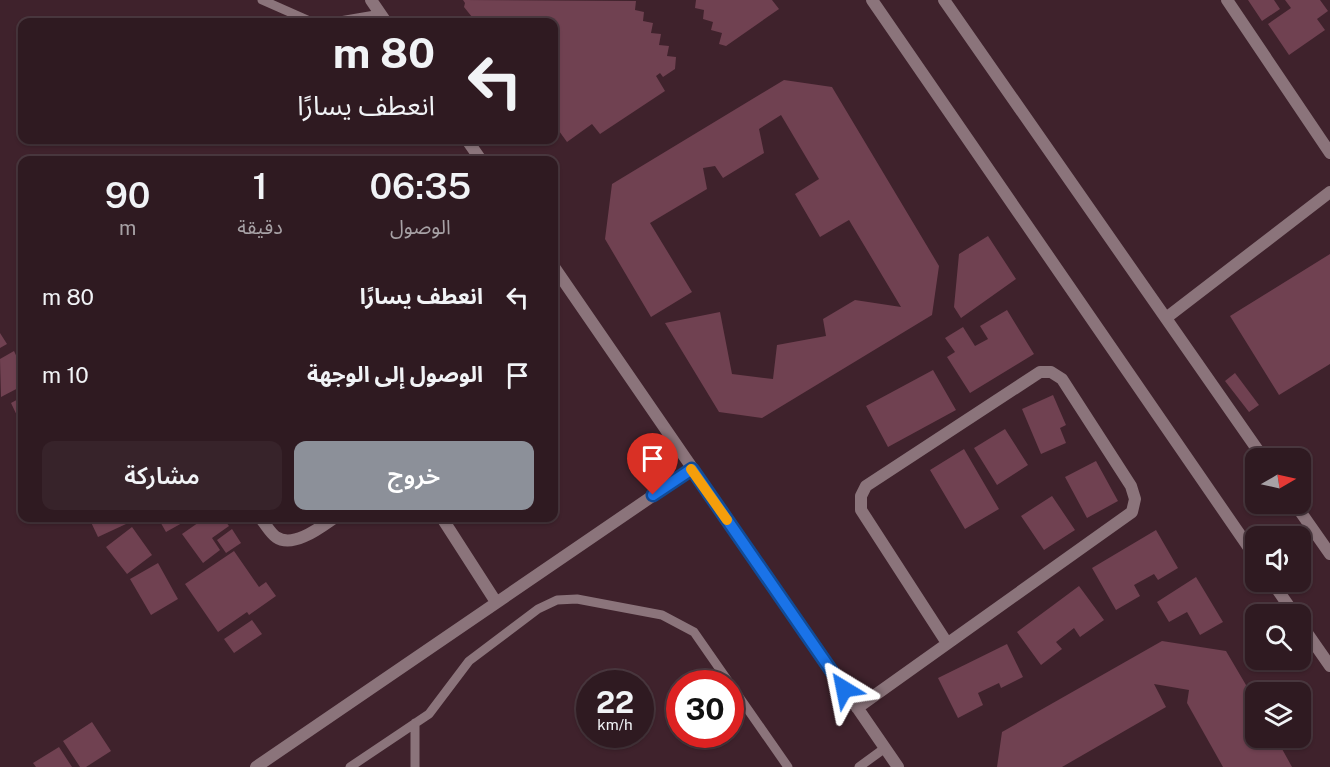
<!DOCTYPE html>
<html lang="ar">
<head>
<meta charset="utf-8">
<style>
  :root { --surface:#2f1a21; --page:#37232a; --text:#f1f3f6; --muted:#a7a1a5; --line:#4a383f; --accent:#8c9099 }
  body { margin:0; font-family:"Public Sans","Noto Sans Arabic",sans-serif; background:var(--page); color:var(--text); direction:rtl; height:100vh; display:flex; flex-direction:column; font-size:22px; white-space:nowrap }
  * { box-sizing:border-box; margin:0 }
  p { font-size:20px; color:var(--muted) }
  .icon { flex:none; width:33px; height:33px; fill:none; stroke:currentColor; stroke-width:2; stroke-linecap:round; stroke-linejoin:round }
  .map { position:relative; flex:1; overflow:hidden; direction:ltr }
  .side { position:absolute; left:18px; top:156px; width:540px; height:366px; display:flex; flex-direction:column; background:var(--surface); border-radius:12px; box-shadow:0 2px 4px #0004,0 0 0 2px var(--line); direction:rtl }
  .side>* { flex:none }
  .banner { position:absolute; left:18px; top:18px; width:540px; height:126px; border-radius:12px; box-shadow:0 2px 4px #0004,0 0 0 2px var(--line); direction:rtl; background:#2f1a21; color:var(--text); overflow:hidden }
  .needle { width:39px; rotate:81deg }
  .buttons { position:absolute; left:1245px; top:448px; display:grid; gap:12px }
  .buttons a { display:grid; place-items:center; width:66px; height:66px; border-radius:12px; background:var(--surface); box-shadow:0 2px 4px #0004,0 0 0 2px var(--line); font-size:30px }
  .speed { position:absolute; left:576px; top:670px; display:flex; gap:12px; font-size:30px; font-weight:700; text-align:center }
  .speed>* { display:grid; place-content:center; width:78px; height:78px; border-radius:50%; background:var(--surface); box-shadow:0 2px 4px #0004,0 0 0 2px var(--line); line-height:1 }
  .speed small { font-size:15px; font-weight:400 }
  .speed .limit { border:9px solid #d22; background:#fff; color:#111 }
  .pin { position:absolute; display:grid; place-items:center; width:51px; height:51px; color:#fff; margin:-62px -26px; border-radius:50% 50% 50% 0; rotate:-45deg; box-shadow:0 0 6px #0007 }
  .pin .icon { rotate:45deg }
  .me { position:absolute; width:66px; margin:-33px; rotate:325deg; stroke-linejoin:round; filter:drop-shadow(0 0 4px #0008) }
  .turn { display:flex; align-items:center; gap:21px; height:126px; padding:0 24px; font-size:27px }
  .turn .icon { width:78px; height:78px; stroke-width:2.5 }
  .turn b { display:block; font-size:42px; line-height:51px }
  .eta { display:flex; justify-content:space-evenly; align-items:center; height:102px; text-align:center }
  .eta b { font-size:36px; font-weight:600; line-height:42px }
  .action { display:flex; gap:12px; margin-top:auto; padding:12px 24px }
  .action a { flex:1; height:69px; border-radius:12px; background:var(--accent); color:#fff; font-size:24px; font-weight:600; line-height:69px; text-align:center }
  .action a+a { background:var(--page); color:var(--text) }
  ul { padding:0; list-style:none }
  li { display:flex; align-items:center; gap:18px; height:78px; padding:0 24px }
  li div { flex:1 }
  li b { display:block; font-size:22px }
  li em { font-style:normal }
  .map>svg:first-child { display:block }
</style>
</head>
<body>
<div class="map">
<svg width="1330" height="767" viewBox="0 0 1330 767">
  <rect width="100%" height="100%" fill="#3f222c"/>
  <path fill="#704151" d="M463,0l173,1 -1,9 9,2 -1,9 10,2 -2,10 10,1 -2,11 10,1 -2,10 9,1 -1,12 -12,8 -3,-4 -4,3 9,15 -65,43 -8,-10 -25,18 -13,-18v-102h-78l-12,-15 1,-4z
    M696,0h76l7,9 -53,37 -7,-2 3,-11 -11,-3 2,-8 -10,-3 1,-9 -9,-2z
    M1248,0h26l6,9 -18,12z
    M1285,0h35l8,11 -11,8 8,11 -36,25 -21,-31 23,-16z
    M784,80l48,7 107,179 -7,49 -170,103 -43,-6 -54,-89 55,-11 12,62 41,5 4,-34 49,-9 -3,-17 32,-19 46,7 -52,-87 -29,17 -25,-43 24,-15 -38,-64 -22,14 5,24 -41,25 -8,-12 -12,2 4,21 -57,34 42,69 -41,25 -46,-78 7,-55z
    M988,236l28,43 -55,39 -7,-11 5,-53z
    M1330,254v110l-51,31 -49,-79z
    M1007,310l27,44 -64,39 -23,-36 8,-5 -10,-14 18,-11 12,19 13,-7 -8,-13z
    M0,333l7,11 -7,4z
    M14,351l8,17v18l-21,11 -1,-38z
    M933,370l23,40 -68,37 -22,-41z
    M1235,373l24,32 -10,7 -24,-31z
    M1053,395l13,30 -6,3 6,15 -25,11 -19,-45z
    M22,397v29l-11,-23z
    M1005,429l23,36 -31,20 -23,-37z
    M964,449l35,60 -34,20 -35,-59z
    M1096,461l22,40 -31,17 -22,-41z
    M1052,496l23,34 -31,20 -23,-34z
    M89,518h34l3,6 -28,13z
    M158,518h33l-25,14z
    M205,518h18l6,8 -17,12 8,12 -17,13 -21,-29z
    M132,527l20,28 -25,19 -21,-27z
    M232,529l9,14 -15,10 -9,-13z
    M1156,530l22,38 -20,12 -4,-6 -20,11 6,11 -24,14 -24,-42z
    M234,551l25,36 7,-5 10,14 -27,19 -2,-3 -29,20 -33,-48z
    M158,563l20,36 -27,16 -21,-36z
    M1196,577l27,45 -23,13 -13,-23 -18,10 -12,-20z
    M1079,586l25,34 -24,17 -6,-9 -18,14 6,7 -21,16 -24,-33z
    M252,620l10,14 -28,19 -10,-14z
    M1162,641l64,10 30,51v36h20l16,29h-69l-36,-64 2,-13 -35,-6 12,23 -104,60h-65l5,-35z
    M1007,644l16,33 -22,11 -2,-5 -21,10 5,12 -25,13 -20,-40z
    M92,722l19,29 -25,16h-6l-17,-26z
    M59,747l13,20h-36l-3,-4z"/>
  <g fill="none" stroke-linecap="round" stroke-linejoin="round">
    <path stroke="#8b747b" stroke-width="9" d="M262,0l50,22
      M334,22l47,-8
      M350,767l79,-53 40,-53 69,-52 19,-9 20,-1 85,16 32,17 94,135
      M415,767v-44
      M859,767l26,-19"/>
    <path stroke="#8b747b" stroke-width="12" d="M371,0l15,22
      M872,0l384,558
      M944,0l320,459
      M1227,0l103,153
      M467,140l14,20
      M554,267l344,500
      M1166,318l164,-126
      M1295,504l35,50
      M260,518c5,5 10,15 16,19 17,12 45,-10 58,-19
      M442,518l54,84
      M1272,582l23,33
      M1300,623l30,43
      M857,708l275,-196 3,-13 -4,-13 -69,-107 -11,-7h-11l-174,114 -5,10v14l86,133
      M256,767l436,-298"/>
  </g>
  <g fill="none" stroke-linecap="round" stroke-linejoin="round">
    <g stroke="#114b97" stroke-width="15">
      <path id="route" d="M653,495l39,-26 152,220"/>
    </g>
    <use href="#route" stroke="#1a73e8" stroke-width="10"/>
    <path stroke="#f59e0b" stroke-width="10" d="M691,469l36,51"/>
  </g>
</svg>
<div class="buttons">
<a><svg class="needle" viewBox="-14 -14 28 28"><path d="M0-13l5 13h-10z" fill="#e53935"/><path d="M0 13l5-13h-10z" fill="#a7a1a5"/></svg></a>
<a><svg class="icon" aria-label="sound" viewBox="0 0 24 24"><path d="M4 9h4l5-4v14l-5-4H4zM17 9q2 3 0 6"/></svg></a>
<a><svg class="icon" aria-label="search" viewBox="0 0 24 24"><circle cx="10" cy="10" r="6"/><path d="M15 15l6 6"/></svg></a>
<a><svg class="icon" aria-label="layers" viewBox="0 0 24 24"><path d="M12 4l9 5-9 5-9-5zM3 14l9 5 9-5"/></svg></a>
</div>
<div class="speed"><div>22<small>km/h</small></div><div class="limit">30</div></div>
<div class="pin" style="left:653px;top:495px;background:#d93025"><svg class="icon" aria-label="arrive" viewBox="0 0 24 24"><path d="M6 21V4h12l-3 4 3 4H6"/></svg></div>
<svg class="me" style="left:844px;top:689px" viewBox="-20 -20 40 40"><path d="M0-17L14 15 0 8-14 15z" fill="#1a73e8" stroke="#fff" stroke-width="4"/></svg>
<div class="banner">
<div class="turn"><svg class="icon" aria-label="left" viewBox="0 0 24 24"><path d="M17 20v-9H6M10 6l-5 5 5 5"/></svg><div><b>80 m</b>انعطف يسارًا</div></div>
</div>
<section class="side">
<div class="eta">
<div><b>06:35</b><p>الوصول</p></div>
<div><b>1</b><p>دقيقة</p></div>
<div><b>90</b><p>m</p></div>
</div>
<ul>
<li><svg class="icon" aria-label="left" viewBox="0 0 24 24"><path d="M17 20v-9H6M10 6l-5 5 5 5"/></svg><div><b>انعطف يسارًا</b></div><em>80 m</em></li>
<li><svg class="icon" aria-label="arrive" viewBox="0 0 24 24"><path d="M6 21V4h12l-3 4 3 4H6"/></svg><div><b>الوصول إلى الوجهة</b></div><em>10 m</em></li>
</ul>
<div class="action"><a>خروج</a><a>مشاركة</a></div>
</section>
</div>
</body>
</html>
